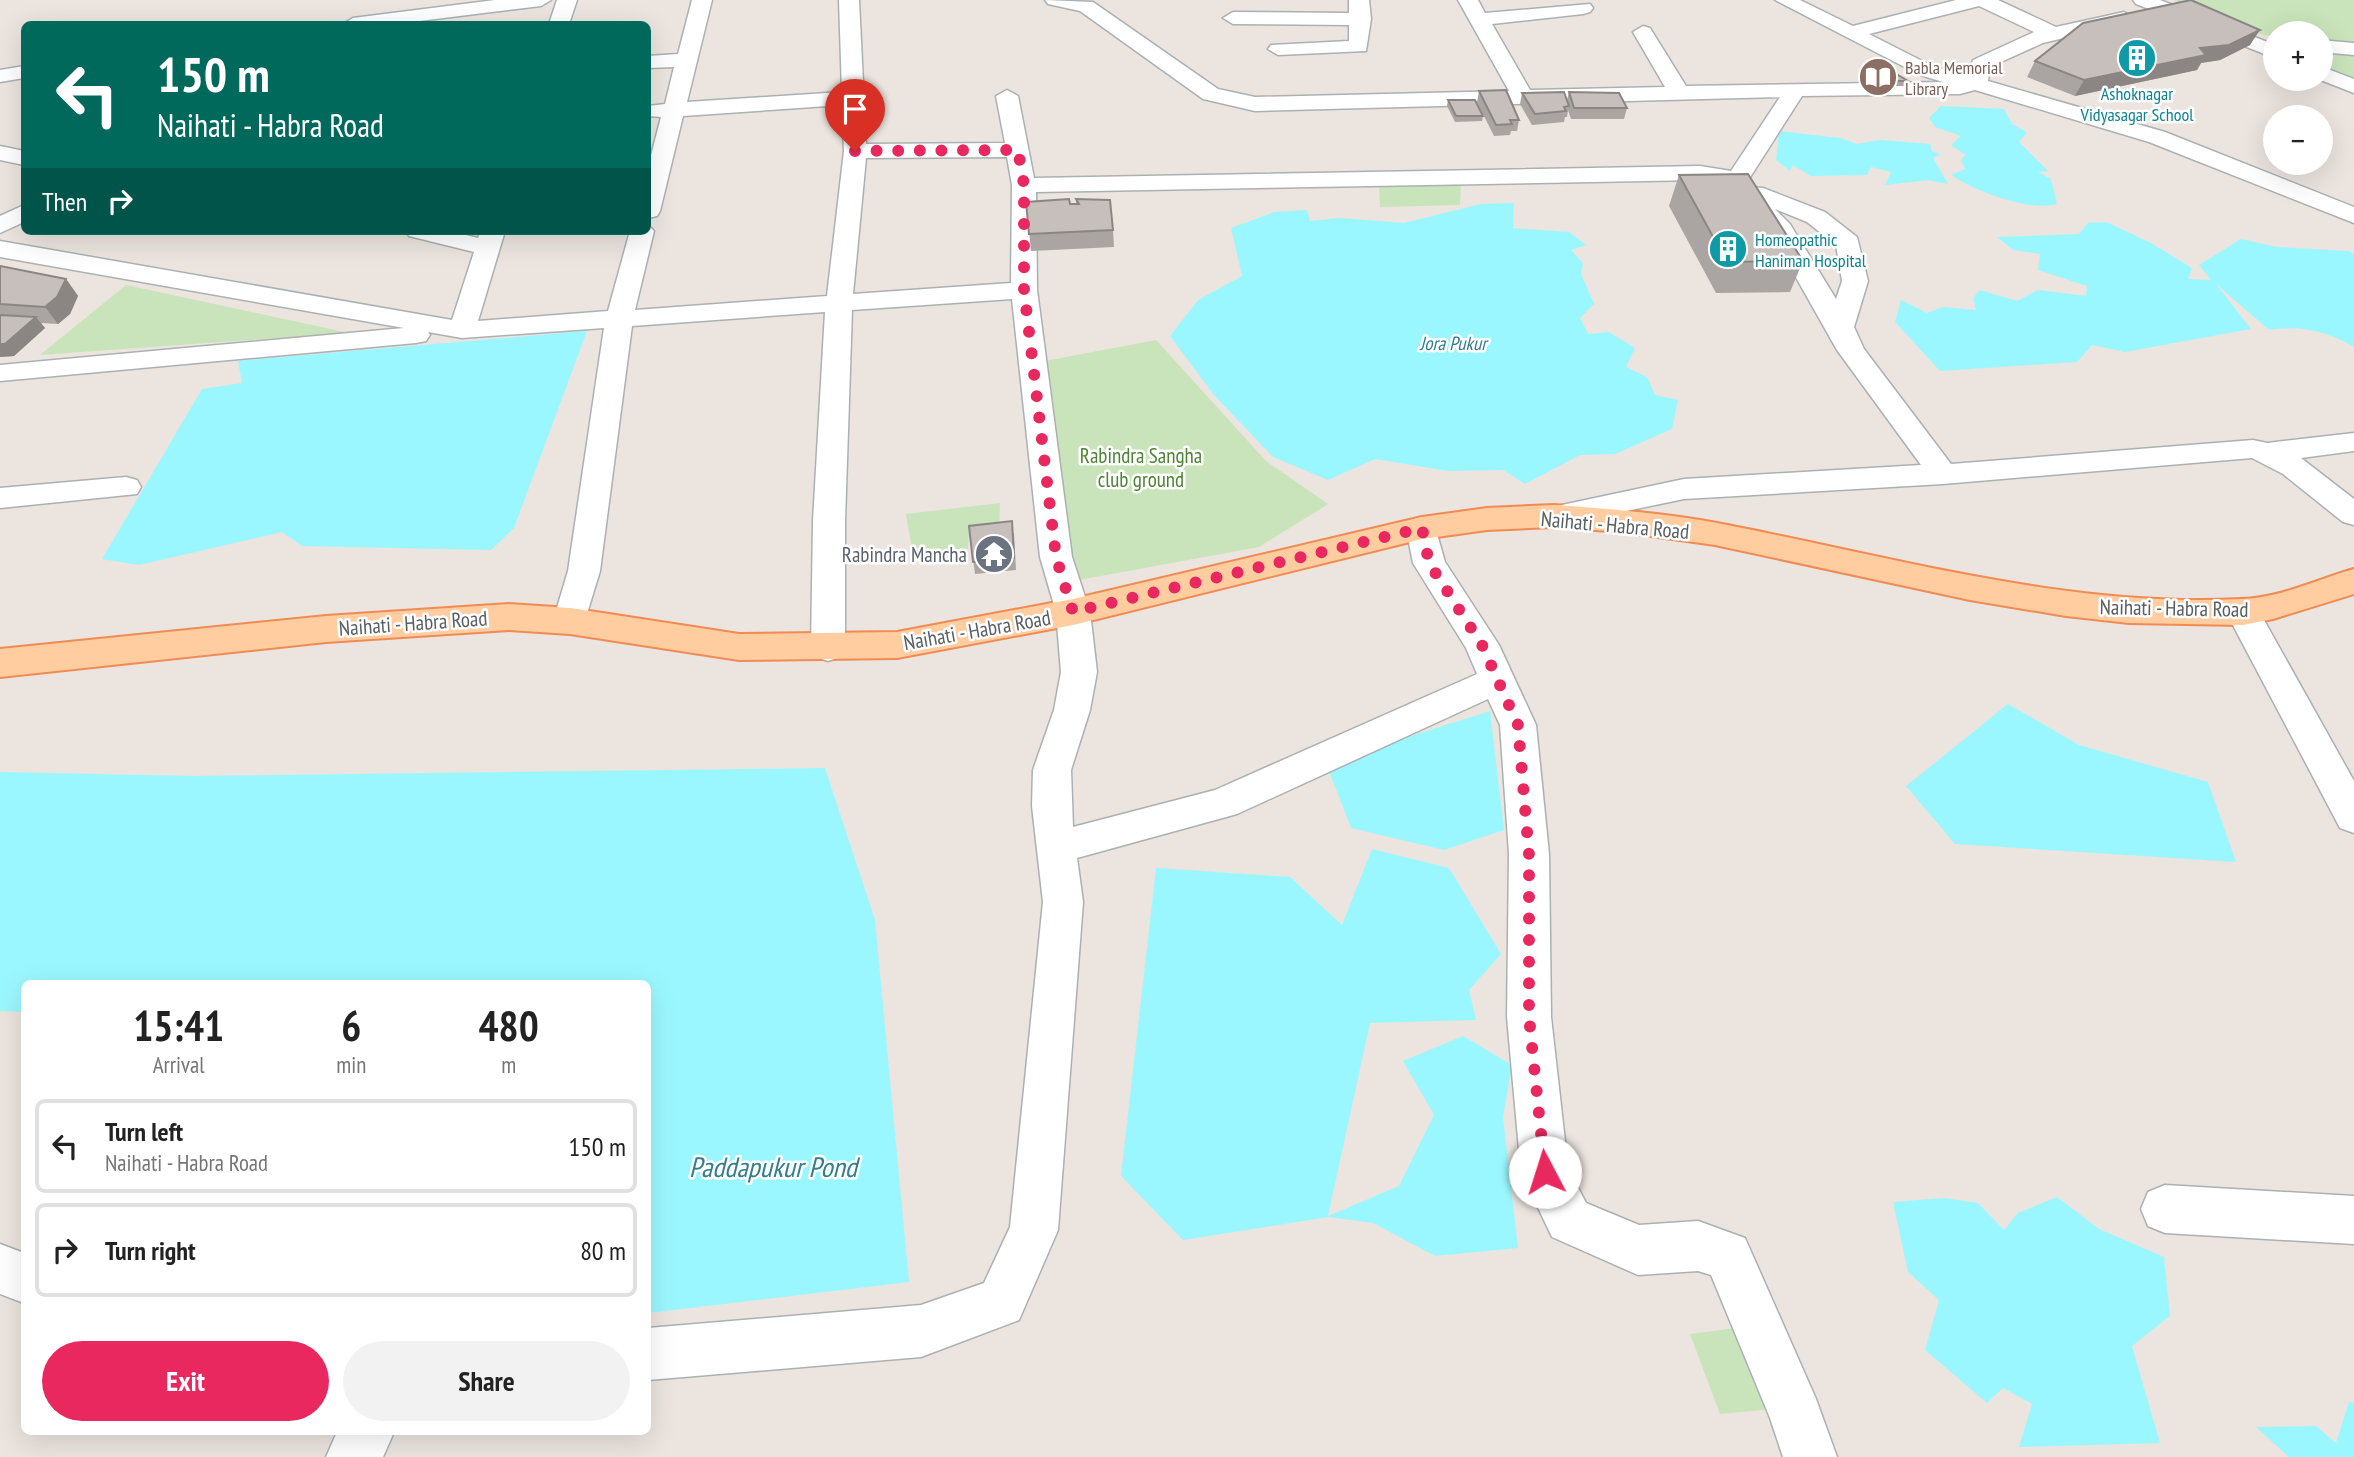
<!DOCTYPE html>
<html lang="en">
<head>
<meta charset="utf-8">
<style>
  :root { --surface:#fff; --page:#f2f2f2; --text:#222; --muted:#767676; --line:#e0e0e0; --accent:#e8285e }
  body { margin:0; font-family:"PT Sans Narrow",sans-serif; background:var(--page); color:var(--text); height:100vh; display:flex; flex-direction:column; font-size:26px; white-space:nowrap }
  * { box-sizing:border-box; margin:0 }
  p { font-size:23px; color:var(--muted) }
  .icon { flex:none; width:38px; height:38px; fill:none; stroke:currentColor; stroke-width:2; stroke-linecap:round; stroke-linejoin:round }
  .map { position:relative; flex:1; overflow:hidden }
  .details { position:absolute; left:21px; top:980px; width:630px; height:455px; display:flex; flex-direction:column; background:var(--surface); border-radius:10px; box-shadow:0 7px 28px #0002 }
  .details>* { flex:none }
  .guide { position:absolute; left:21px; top:21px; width:630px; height:214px; border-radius:10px; box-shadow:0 7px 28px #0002; background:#00695c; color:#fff; overflow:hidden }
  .controls { position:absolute; left:2263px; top:21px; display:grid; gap:14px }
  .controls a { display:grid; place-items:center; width:70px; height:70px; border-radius:50%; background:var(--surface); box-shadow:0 7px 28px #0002; font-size:35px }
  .pin { position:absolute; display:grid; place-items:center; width:60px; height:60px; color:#fff; margin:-72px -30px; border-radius:50% 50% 50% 0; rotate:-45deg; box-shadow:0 0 7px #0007 }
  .pin .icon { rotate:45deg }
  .me { position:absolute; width:77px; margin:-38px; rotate:355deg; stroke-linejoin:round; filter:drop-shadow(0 0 5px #0008) }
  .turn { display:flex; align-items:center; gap:24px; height:147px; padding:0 21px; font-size:32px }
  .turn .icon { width:91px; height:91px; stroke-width:2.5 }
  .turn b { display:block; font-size:49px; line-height:60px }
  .then { display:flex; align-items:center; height:66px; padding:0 21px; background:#0003; gap:14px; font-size:26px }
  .eta { display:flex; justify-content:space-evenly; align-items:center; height:119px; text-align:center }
  .eta b { font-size:42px; font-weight:700; line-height:49px }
  .action { display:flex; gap:14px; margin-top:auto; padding:14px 21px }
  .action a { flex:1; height:80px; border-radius:42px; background:var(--accent); color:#fff; font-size:28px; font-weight:700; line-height:80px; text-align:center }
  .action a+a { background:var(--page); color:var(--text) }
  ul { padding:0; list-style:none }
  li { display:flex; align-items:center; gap:21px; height:94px; margin:0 14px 10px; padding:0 7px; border:4px solid var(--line); border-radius:10px }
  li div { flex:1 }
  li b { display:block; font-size:26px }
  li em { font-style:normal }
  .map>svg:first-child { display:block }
</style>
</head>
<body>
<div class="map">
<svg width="2354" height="1457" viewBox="0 0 2354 1457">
  <rect width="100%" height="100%" fill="#ebe4df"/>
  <path fill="#c9e4ba" d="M2174,0h180v50l-33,-3 -1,-14h-45v4c-36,-7 -69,-21 -101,-37z
    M2321,48l33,4v27l-33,-15z
    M1379,183h82l-1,22 -80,2z
    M126,285l223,48 -309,22z
    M1156,340l110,121 62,43 -69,43 -191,35 -49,-216z
    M1000,503l-1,27 -30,4 -1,15 -55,5 -7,-40z
    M1745,1327l27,82 -52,5 -30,-80z"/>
  <path fill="#9bf7ff" d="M1941,106l63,3 8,15 15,8 -8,10 29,29 -10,1 13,7 6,25c-28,8 -82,-13 -106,-29l14,-6 -4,-9 5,-5 -15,-10 10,-9 -26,-9 -6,-9z
    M1779,131l61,7 17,6 23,-4 50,4 2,7 9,4 -8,3 15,26 -20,-4 -43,5 6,-13 -20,-5 -4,8 -56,1 -18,-11 -3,6 -14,-11z
    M1514,203l-1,25 56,4 17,13 -15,5 12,13 -2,11 13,30 -14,14 8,16 21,-2 26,16 -9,19 21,10 8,18 23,5 -6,29 -57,25 -35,1 -55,29 -22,-14 -55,1 -73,-12 -47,21 -55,-23 -59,-62 -44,-59 28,-36 44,-24 -11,-48 44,-16 32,-2 3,11 30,-3 64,5 77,-19z
    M2106,222l43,20 43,26 -4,11 23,1 -12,-15 42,-26 36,8 71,4 6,3v93c-27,-16 -53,-22 -85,-17l-53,-46 35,45 -126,23 -33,-7 -15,17 -137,9 -45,-49 6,-22 26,13 16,-6 33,3 -3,-12 7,-8 37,11 21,-11 48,6 1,-10 -49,-16 2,-16 -27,-4 -16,-13 82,-3 9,-11z
    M587,331l-73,197 -23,22 -189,-4 -20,-14 -143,33 -37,-6 100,-170 40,-6 -4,-22z
    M2008,704l71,41 129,37 28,80 -281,-18 -49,-58z
    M1490,711l14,119 -60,20 -93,-22 -25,-65z
    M825,768l50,152 34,362 -261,31v-329h-624v28l-24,-1v-239l193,4z
    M1372,849l77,19 52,86 -32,36 7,30 -106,3 -42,193 71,-30 35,-71 -31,-54 60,-25 49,29 -9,52 15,131 -83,8 -62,-33 -45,-6 -145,23 -62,-64 35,-308 134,9 52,48z
    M2057,1197l42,32 65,28 6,59 -38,30 28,97 -141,4 13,-43 -29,-16 -16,15 -62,-53 14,-50 -31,-28 -15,-70 51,-4 34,5 26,27 14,-17z
    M2349,1402l5,1v54h-65l-33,-30 60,-1 20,17z"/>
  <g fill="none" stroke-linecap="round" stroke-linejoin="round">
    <g stroke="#abb1b2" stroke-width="3">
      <path id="minor" d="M495,0h56l-10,6 -146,18h-52l10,-6z
        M557,0h20l-8,24h-20z
        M692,0h20l-25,102 155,-10 -3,-92h20l7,144 139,-1 -9,-47 11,-6 11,6 16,82 666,-12 31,5 49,-74 -525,14 -52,-12 -123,-88 -32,-7 -3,-4 48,2 125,87 37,8 254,-6 -51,-91h20l7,13 105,-9 3,4 -3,4 -7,2 -91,10 38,66 135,-3 -32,-55 10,-6 7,2 36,58 257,-4 -23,-7 -145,-75h25l53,26 103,-26h42l58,27 68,-15 10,6 -3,4 -88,21 -53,24 -2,14 177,51 189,75v16l-205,-81 -174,-52 -15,4 -158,2 -53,83 1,8 13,1 62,24 32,25 11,44 -14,46 10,22 87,115 302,-24 14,3 87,-10v18l-53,7 53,41v26l-11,-3 -60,-48 -31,-16 -309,26 -259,15 -130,27 -11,-3 -5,-7 5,-7 141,-30 237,-14 -84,-115 -69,-122 -38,-31 -4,-13 -26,-4 -664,12 1,98 35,267 18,55 7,60 -7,38 -19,60 2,57 142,-37 262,-116 -11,-26 -53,-85 -7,-35 5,-8 11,-3 11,3 12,42 54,83 37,80 13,129 2,163 17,151 18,35 53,22 59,-4 47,17 71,161 21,58h-54l-13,-39 -59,-143 -13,-4 -60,4 -86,-38 -31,-65 -14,-155 2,-163 -9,-129 -12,-26 -251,115 -160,44 6,44 -25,328 -39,90 -98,37 -273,23v-52l273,-23 63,-22 26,-56 33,-325 -11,-96 1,-36 21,-60 7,-38 -5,-60 -16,-55 -28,-258 -160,11 -7,211v127l-5,9 -12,4 -12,-4 -5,-9 2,-127 12,-209 -193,14 -32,245 -18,59 -12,3 -12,-3 -5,-9 15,-50 36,-243 -142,10 -34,-6 2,3 -4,6 -10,2 -416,38v-16l404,-37 -404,-71v-16l452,79 22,-68 -65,-16 -3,-5h43l29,7 3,-7h24l-27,90 130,-10 22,-80h18v-6l6,6 -19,79 192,-14 17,-145 -2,-46 -159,11 -23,95 -3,5 -9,2v-51l13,-50 -13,-1v-10l17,-2 9,-37 -26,1v-12l30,-2zM1979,6l55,26 -61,28 -5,15 -34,-8 -65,-33zM1007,157l5,28 -1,98 -158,11 13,-136zM1775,209l32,13 29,23 6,36 -6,18 -46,-75z
        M1349,0h20l2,19 -5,32 -88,4 -10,-6 3,-4 78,-4v-16l-116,-1 -10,-6 10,-6 116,1z
        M2133,0h27l115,45v13l-139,-54z
        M2320,40l34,3v12l-34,-3z
        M24,66v12l-24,4v-12z
        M2320,66l34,13v14l-36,-14h2z
        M0,146l24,5v14l-24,-5z
        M24,205v17l-24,11v-17z
        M126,477l11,3 4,7 -4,7 -137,14v-20z
        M2243,600l12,4 99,177v52l-14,-5 -114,-216 5,-8z
        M2165,1185l189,11v48l-189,-11 -17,-7 -7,-17 7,-17z
        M0,1244l24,9v50l-24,-9z
        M337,1432h57l-11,25h-57z"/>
    </g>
    <g stroke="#f08b53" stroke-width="4">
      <path id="major" d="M1554,505c55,4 110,8 163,18 174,33 346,85 524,76 39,-1 77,-20 113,-30v25l-81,25 -30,6 -114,-2 -63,-7 -96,-16 -255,-55 -92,-13 -69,-5 -67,3 -65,9 -349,86 -176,33 -158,2 -169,-26 -61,-4 -183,12 -326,35v-28l326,-33 183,-12 61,4 169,26 158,-2 176,-33 349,-82 65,-9z"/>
    </g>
    <use href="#minor" fill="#fff" fill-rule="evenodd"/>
    <use href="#major" fill="#ffcda0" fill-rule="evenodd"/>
  </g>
  <path fill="#aaa4a2" d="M2250,45l-30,15 -19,3 -4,7 -122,26 -48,-19 8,-16z
    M1866,69l42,12 -3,5h-27l-15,-12z
    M1479,91l40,29 -2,11h-6l-1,4 -16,1 -17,-34z
    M1569,92l58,16 -3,11h-53l-3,-9 -1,7h-2l-1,5 -32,3 -12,-21 2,-11 45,7z
    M1448,100l35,16 -1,5 -27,1 -8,-16z
    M1679,175l124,86 -13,31 -74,1 -47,-87z
    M1076,199l37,31 1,17 -83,4 -5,-49 50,2z
    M0,266l66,13 12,17 -8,18 -12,10 -17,-1 4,5 -31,28 -14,1z
    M969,526l45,7 2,37 -41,4z"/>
  <path fill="#8b8684" d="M2260,30l-10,15 -30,15 -19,3 -4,7 -122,26 9,-16 116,-32z
    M66,279l12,17 -8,18 -12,10 -13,-17z
    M36,317l9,11 -31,28 -14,1v-13z"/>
  <path fill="#c6bfbc" stroke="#8b8684" stroke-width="2" d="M2191,0l69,30 -31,15 -29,3 6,7 -122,25 -49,-19 48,-38z
    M1883,66l25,15h-28l-14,-12z
    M1506,90l13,30h-9l2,4 -16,1 -17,-34z
    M1564,92l5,14 -5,1 2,4 -31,3 -13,-21z
    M1569,92l50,1 8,15h-53z
    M1448,100h27l8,16h-27z
    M1748,174l55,87 -76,1 -48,-87z
    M1069,199l1,5h9l-3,-5 34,1 3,30 -84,4 -3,-32z
    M0,266l66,13 -9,18 -12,10 -45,-3z
    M0,315l36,2 -31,27h-5z
    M1012,521l2,37 -41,4 -4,-36z"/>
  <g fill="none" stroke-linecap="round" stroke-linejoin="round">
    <path stroke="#e8285e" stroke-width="12" stroke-dasharray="0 21.6" d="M855,151l163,-1 6,35v105l32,267 17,55 349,-84 7,35 53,82 36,80 11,130v162l16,155"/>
  </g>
  <defs>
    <g id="building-disc" transform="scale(2.0125)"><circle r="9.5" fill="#0f9aa8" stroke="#fff"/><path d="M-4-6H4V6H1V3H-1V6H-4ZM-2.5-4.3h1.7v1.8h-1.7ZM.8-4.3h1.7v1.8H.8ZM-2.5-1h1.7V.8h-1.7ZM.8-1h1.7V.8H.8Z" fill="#fff"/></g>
    <g id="library-disc" transform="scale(2.0125)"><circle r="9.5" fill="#8d6e63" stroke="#fff"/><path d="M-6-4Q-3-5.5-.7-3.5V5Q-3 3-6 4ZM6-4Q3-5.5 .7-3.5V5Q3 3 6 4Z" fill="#fff"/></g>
    <g id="temple-disc" transform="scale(2.0125)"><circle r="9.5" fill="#6b7280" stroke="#fff"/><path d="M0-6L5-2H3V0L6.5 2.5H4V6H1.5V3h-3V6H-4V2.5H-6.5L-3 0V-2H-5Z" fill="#fff"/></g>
  </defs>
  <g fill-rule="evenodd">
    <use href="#building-disc" x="2137" y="58"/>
    <use href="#library-disc" x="1878" y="77"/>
    <use href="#building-disc" x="1728" y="249"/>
    <use href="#temple-disc" x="994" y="554"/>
  </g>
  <g text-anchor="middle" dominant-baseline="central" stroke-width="5" stroke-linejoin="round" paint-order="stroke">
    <g font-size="18" fill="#785e54" stroke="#fff" text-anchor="start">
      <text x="1905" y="67">Babla Memorial<tspan x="1905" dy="21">Library</tspan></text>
    </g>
    <g font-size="18" fill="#0d838f" stroke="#fff">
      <text x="2137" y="93">Ashoknagar<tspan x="2137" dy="21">Vidyasagar School</tspan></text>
      <text x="1755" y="239" text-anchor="start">Homeopathic<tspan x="1755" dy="21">Haniman Hospital</tspan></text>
    </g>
    <g font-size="19" font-style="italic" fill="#317e8c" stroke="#fff">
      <text x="1453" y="343">Jora Pukur</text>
    </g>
    <g font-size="21" fill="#4d8334" stroke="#fff">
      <text x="1141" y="455">Rabindra Sangha<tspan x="1141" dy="24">club ground</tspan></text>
    </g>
    <g font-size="21" fill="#585f60" stroke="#fff">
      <text transform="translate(1615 525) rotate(5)">Naihati - Habra Road</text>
      <text transform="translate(2174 608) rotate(1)">Naihati - Habra Road</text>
      <text transform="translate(413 623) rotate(-4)">Naihati - Habra Road</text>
      <text transform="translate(977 630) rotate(-10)">Naihati - Habra Road</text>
    </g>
    <g font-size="21" fill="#5b616d" stroke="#fff" text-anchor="end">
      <text x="967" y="554">Rabindra Mancha</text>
    </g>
    <g font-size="28" font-style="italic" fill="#317e8c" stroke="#fff">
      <text x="773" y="1166">Paddapukur Pond</text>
    </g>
  </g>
</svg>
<div class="controls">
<a>+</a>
<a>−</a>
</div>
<div class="pin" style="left:855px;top:151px;background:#d93025"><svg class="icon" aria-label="arrive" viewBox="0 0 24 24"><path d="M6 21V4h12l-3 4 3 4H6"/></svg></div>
<svg class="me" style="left:1545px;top:1172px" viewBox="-20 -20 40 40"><circle r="19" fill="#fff"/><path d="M0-13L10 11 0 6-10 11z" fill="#e8285e"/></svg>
<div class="guide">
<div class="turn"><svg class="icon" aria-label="left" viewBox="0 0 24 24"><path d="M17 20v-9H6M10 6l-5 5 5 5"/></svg><div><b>150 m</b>Naihati - Habra Road</div></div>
<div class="then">Then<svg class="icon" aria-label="right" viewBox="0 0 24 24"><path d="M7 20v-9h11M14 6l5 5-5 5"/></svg></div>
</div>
<section class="details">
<div class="eta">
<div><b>15:41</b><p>Arrival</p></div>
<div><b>6</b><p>min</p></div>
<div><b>480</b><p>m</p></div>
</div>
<ul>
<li><svg class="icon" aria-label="left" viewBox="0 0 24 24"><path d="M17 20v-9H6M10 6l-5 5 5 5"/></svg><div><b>Turn left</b><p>Naihati - Habra Road</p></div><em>150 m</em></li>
<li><svg class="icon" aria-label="right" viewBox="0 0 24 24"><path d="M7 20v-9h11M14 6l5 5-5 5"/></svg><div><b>Turn right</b></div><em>80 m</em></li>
</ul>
<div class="action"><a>Exit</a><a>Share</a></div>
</section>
</div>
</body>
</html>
